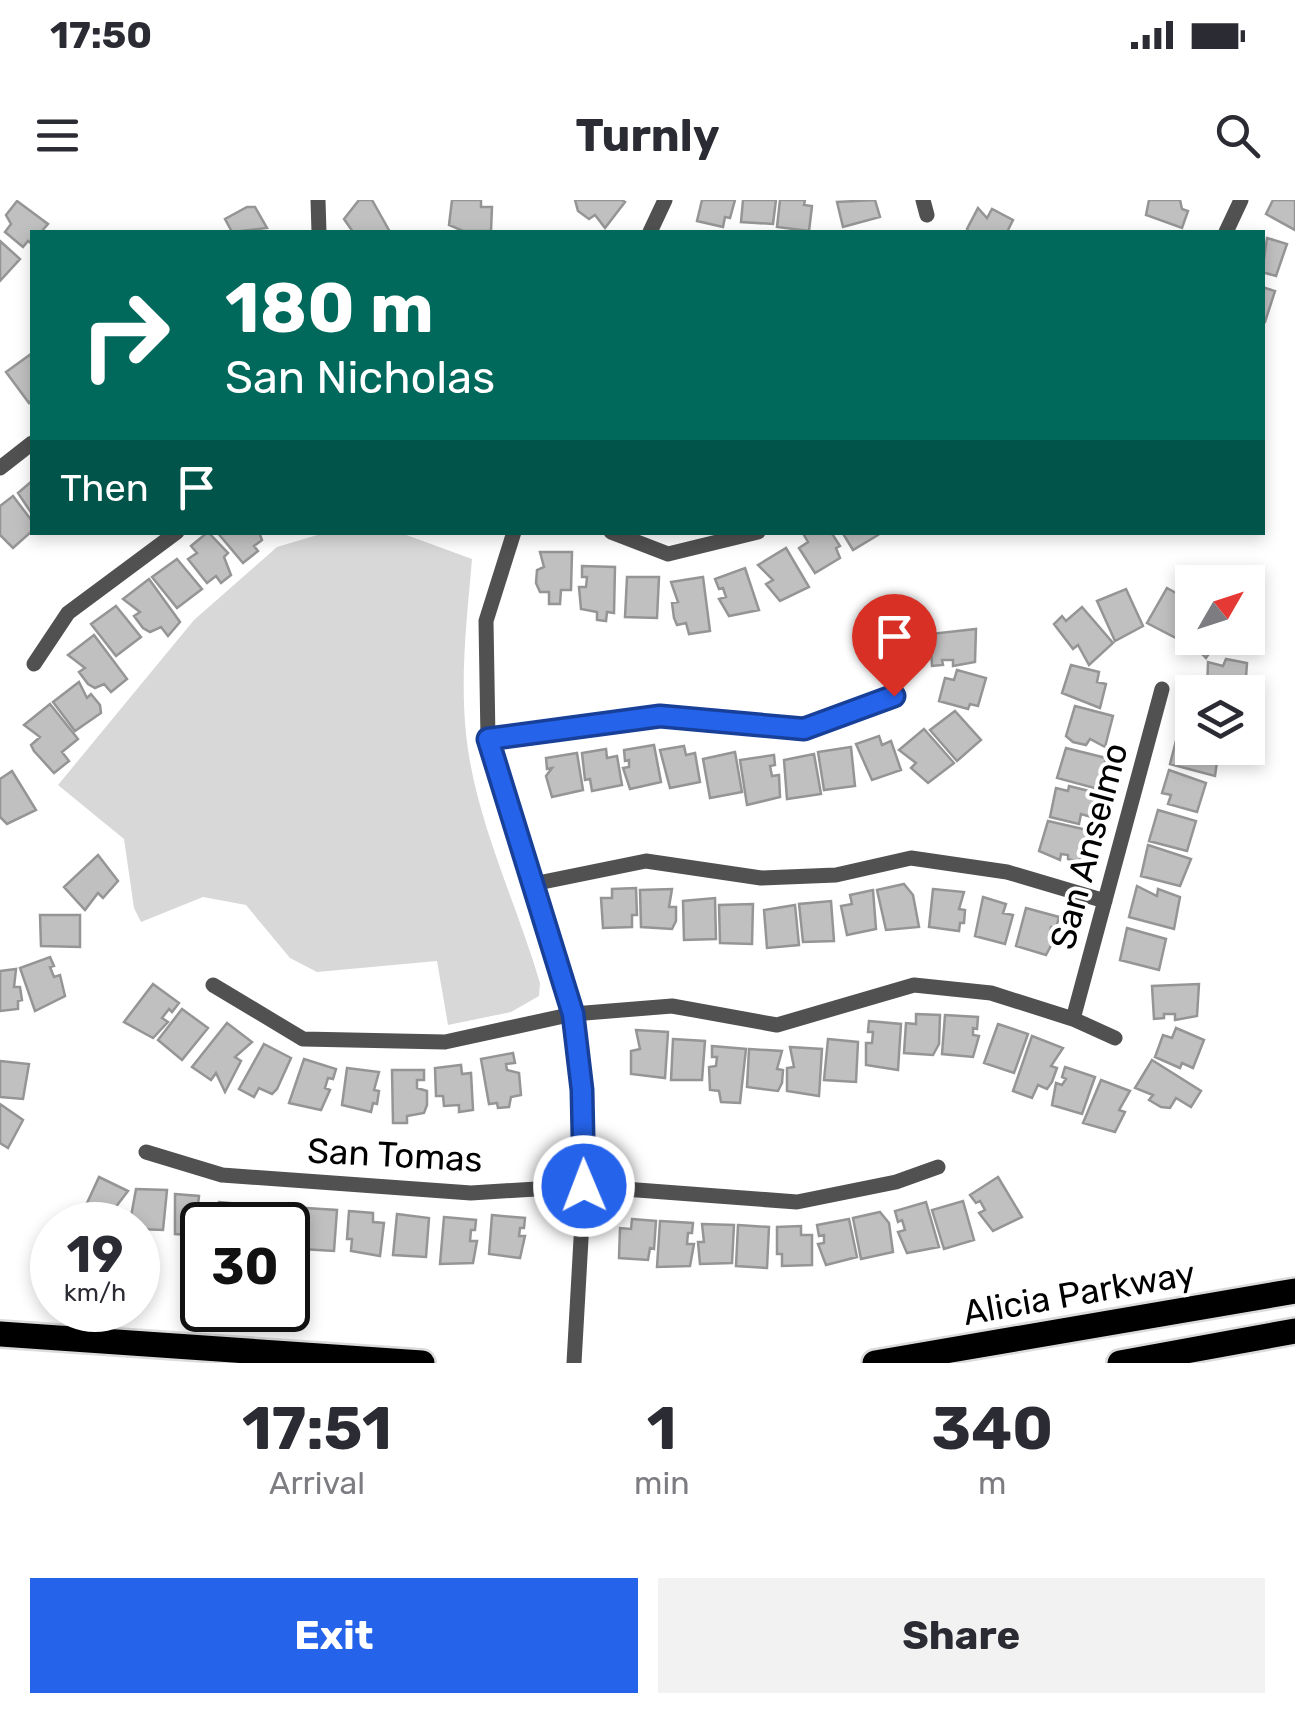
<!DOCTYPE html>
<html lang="en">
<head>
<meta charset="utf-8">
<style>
  :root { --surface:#fff; --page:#f2f2f3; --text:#2b2b33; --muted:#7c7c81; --accent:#2563eb }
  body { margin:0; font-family:Rubik,sans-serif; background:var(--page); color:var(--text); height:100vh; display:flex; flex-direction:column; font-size:38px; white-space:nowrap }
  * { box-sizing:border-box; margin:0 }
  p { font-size:32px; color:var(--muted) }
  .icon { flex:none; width:55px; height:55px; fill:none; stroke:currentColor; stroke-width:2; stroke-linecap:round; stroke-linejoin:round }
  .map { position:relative; height:1163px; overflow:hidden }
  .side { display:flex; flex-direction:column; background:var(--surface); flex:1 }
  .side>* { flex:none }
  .hud { position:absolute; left:30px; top:30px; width:1235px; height:305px; border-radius:0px; box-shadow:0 5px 15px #0003; background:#00695c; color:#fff; overflow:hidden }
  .needle { width:65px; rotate:51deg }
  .buttons { position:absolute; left:1175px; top:365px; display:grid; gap:20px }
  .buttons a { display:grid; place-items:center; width:90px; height:90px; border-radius:0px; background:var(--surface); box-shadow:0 5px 15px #0003; font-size:50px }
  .speed { position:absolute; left:30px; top:1002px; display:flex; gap:20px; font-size:50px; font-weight:700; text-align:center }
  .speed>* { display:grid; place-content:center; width:130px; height:130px; border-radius:50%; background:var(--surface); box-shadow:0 5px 15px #0003; line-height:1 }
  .speed small { font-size:25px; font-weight:400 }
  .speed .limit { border:5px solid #111; border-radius:15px; background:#fff; color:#111 }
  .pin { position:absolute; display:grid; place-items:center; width:85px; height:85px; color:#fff; margin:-102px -42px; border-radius:50% 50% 50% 0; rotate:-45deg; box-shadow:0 0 10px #0007 }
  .pin .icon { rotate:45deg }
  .me { position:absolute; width:110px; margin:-55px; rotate:359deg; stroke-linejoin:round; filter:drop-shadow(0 0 8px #0008) }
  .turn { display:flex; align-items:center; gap:35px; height:210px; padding:0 30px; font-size:45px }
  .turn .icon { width:130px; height:130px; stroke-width:2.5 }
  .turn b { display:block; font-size:70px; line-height:85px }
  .then { display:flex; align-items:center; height:95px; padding:0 30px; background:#0003; gap:20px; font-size:38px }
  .eta { display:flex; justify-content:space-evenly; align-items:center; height:170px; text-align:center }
  .eta b { font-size:60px; font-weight:700; line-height:70px }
  .action { display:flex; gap:20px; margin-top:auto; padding:20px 30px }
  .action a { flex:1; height:115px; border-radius:0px; background:var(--accent); color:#fff; font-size:40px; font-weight:700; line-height:115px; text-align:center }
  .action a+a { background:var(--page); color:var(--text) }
  .status { display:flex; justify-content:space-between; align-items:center; height:70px; padding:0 50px; background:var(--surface); direction:ltr }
  .status svg { height:28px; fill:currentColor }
  header { display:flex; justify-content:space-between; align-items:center; height:130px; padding:0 30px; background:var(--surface); font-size:45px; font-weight:700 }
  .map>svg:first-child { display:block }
</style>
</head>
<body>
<div class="status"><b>17:50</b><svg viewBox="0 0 49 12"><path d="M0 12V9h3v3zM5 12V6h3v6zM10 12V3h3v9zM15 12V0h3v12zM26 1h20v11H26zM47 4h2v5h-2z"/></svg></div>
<header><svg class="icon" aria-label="menu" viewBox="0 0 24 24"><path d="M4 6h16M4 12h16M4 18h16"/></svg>Turnly<svg class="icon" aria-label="search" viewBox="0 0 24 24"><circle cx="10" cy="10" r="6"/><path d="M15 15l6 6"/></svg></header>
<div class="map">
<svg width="1295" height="1163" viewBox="0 0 1295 1163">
  <rect width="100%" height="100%" fill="#fff"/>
  <path fill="#d8d8d8" d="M324,333h77l71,26c-5,59 -12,116 -6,175 9,86 50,167 74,249l-1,13 -28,16 -63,13 -11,-64 -120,11 -27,-14 -44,-53 -43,-8 -62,25 -7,-14 -10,-69 -66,-54 136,-165 83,-73z"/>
  <path fill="#c0c0c0" stroke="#959595" stroke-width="2.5" d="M359,0h13l18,32h-37l-9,-13z
    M452,0h29v7h11l-1,24h-28l-14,-6z
    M575,0h47l3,2 -20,26 -10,-13 -6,4 -11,-8z
    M702,0h33l-5,18 -5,-1 -2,10 -26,-6z
    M743,0h33l-3,24 -32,-2z
    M780,0h25l-1,5 8,1 -3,25 -32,-4z
    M875,0l5,17 -37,10 -6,-25z
    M1149,0h31l2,9 6,2 -6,17 -36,-13z
    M1273,0h22v30l-29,-16z
    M17,1l31,23 -7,8h-9v12l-4,-3 -5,6 -18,-15 6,-8 -5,-9z
    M247,7h8l12,21 -35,4 -7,-13z
    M978,8l9,10 5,-9 21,11 -6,12h-38l-2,-3z
    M1267,38l20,6 -11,32 -14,-4z
    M0,41l20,18 -20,22z
    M1262,87l13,4 -10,31 -3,-1z
    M31,154l1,46 -3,3 -23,-31z
    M32,281v33l-14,-21z
    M13,296l19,25v10l-19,17 -13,-13v-29z
    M208,332l20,21 -4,4 7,18 -10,8 -5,-7 -9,7 -19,-24 9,-6 -6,-7z
    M217,332h42l3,8 -8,6 4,5 -15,12z
    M808,332h23l9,14 -4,2 4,10 -25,15 -16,-25 9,-6 -4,-7z
    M842,332h35l1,3 -25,15z
    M786,348l23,39 -29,14 -14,-17 7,-4 -15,-15z
    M540,352h32l-1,38h-10l-1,14h-11v-12h-9l-4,-9 1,-13 7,-3z
    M177,359l25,30 -25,19 -25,-31z
    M582,366l33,1 -1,46 -7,-1 -1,9 -9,-1v-8l-16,-3 -2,-22h7l1,-10h-5z
    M745,368l14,42 -30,6 -10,-17 7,-2 -3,-9 -4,1 -4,-10z
    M627,377h32l-2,41 -32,-1z
    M703,377l7,54 -21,3 -3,-11 -9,2 -3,-7 -2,-15 6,-1 -7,-20z
    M149,379l31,43 -12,14 -7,-9 -11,5 -7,-4 -9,-12 6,-4 -17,-13z
    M1167,388l25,14 -16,36 -29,-15z
    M1126,389l17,37 -28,15 -18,-40z
    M116,406l25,31 -25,19 -25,-32z
    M1082,407l31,36 -24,22 -11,-20 -5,4 -19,-25 8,-8 4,5z
    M1192,425v13h38l-8,7 -4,-5 -12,18 -23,-24z
    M976,429l-1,33 -22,4v-6h-11l1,5 -11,1 -2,-32z
    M94,435l33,44 -16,13 -7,-8 -9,4 -7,-4 -9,-12 6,-4 -17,-13z
    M1226,459l21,4 -2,29h-38l1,-30 15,4z
    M1071,465l28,7 -2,10 9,2 -6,24 -38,-15z
    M957,470l29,8 -8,28 -8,-2 -2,5 -29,-8 6,-23 9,2z
    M79,482l8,16 4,-4 9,11 1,8 -26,18 -22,-29z
    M50,504l28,35 -16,13 7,9 -15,12 -20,-22 -3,-6 9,-8 -16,-12z
    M1075,506l38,10 -8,31 -15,-8 -4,6 -13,-3 -7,-6z
    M955,511l26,29 -24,21 -27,-31z
    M924,529l30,34 -26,20 -17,-15 5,-5 -17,-13z
    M1178,533l10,3 4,12h27l-4,28 -45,-12z
    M879,536l3,9 9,-4 10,29 -29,10 -16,-36z
    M654,545l7,37 -31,7 -7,-21 6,-1v-7l-4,1 -1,-11z
    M684,546l2,9 9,-2 5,29 -30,6 -10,-38z
    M851,547l4,39 -31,4 -6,-38z
    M1066,548l40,10 -8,31 -41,-11z
    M606,549l1,9 10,-2 5,29 -30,6 -2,-12 -5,1 -3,-27z
    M735,552l7,40 -32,6 -7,-39z
    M577,553l6,37 -31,7 -6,-21 6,-8 -5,1 -1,-11z
    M814,554l7,40 -34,5 -3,-39z
    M774,555l1,10 -5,1 2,10 7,-1 1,22 -33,8 -7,-45z
    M1169,570l37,13 -9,29 -29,-8 3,-9 -9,-2z
    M12,571l24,39 -29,14 -7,-7v-38z
    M1069,586l28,7 -6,24 -10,-3 -2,10 -29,-7 6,-29 12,3z
    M1158,610l38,11 -9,30 -38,-10z
    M1048,621l39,9 -8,32 -11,-3v-4l-7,-1 -1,6 -21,-9z
    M1148,645l43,14 -11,27 -39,-10z
    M98,655l20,26 -15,17 -5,-5 -13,17 -21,-23z
    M904,684l9,11 6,32 -33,3 -9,-40z
    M1137,686l20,10 1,-7 22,8 -6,32 -45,-12z
    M636,688l1,27h-5v12l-29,1 -2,-30h11v-9z
    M672,689l-3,18h7v14l-4,8 -31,-2 -1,-37z
    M933,689l31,3 -5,17 6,1 -1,13h-4l-1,8 -30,-4z
    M873,690l3,39 -29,6 -6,-29 11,-2 -2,-9z
    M983,697l23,7 -3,9 10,2 -8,29 -30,-8z
    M715,698l1,41 -32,1 -1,-39z
    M831,701l3,40 -31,1 -4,-38z
    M753,704l-1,40 -32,-1 -1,-38z
    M795,705l4,40 -32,3 -3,-38z
    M1026,708l33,9 -3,11 -5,-1 -1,7 6,2 -10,19 -30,-9z
    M40,715h40v32l-39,-1z
    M1127,728l39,11 -7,31 -39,-10z
    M50,757l4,9 -4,1 4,10 6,-2 5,21 -30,15 -15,-43z
    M16,769l-2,18h6l2,13 -4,1v8l-18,2v-40z
    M153,784l26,19 -7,9 -3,-3 -7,9 6,4 -15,16 -29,-16z
    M1199,784l-2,32 -22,4v-6h-11v4l-10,1 -2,-33z
    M182,809l26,19 -26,32 -24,-20z
    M916,814l24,1 -1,29 -6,11 -29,-2 2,-30 10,1z
    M945,815l33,2 -1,12 -4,-1v7l6,1 -6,21 -31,-3z
    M869,821l32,3 -3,46 -32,-5v-22h6l1,-11h-5z
    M227,823l25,19 -17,15 6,4 -16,31 -9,-19 -5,7 -19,-13z
    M998,824l30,10 -14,39 -30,-10z
    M1176,828l28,12 -11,28 -11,-5 -2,5 -25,-11 8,-22 9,3z
    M636,830l32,2 -3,46 -34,-4v-23l9,-2z
    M1032,836l31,12 -12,18 6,2 -5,14 -5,7 -9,-4 -6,13 -19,-7z
    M673,839l32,2 -3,39h-31z
    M828,839l30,3 -2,40 -32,-2z
    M264,844l27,14 -14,31 -5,5 -13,-6 -5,9 -15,-8z
    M712,846l34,3 -6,54 -19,-1 -2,-11 -9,-1 -1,-23 7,-1 1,-9h-5z
    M790,847l32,2 -3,47 -32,-5v-23l7,-1z
    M749,849l33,2 -5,18 6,1 -1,13 -4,8 -31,-4z
    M513,853l2,10 -9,1 1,6 12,3 2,22 -10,2 -2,10 -11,1 -1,-5 -8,1 -8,-45z
    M304,859l32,10 -3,10 -5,-1 -3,10 5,2 -9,20 -32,-7z
    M1152,860l49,31 -10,16 -15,-9 -6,10 -9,-1 -12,-7 4,-5 -18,-7z
    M0,861l29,3 -6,35 -23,-2z
    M461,865l1,9 9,-1 2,37 -14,2v-7l-15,1 -1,-10h-7l-1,-28z
    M1065,867l30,10 -13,37 -30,-9 4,-22 6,2 4,-6 -4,-2z
    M347,868l32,4 -5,18 5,1 -2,13 -4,-1 -2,9 -29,-7z
    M392,870h32v10h-7v8l10,3v14l-3,8 -17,3v7h-14z
    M1101,880l29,11 -11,19 6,2 -10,20 -32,-9z
    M0,904l23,16 -15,28 -8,-5z
    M99,977l29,14 -13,17 6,3 -7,13 -37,1z
    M998,977l24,40 -29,14 -14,-18 6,-3 -5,-9 -4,2 -6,-8z
    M136,989l31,1 -4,40 -25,-1 -8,-7z
    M175,994l24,2 -1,9 10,1 -6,30 -27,-2z
    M963,1001l11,39 -30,9 -12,-39z
    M219,1002l32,3 -6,17 6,3h-35z
    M926,1002l13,45 -32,6 -9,-21 7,-2 -3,-10 -4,2 -3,-11z
    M262,1005l33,2 -1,11h-5l-1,10 7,1 -4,22 -3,-26h-28z
    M306,1008l31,2 -3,41 -32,-2z
    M349,1011l24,2v9l11,1 -4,33 -29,-5 1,-12h-5z
    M880,1012l9,11 4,29 -32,7 -8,-41z
    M397,1014l32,4 -3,39 -33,-2z
    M492,1015l33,3 -1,10h-4l-1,8h6l-5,22 -31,-4z
    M444,1017l32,3 -1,10h-4l-1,11h7l-4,22 -33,1z
    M632,1019l24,2 -2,28 -4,-1 -2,12 -29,-2 1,-30 11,1z
    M849,1019l8,38 -31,8 -8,-21 6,-1v-8l-5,1 -2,-11z
    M660,1021l33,2 -1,10h-4l-1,11h7l-4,22 -33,1z
    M702,1024l32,1 -2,38 -32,1 -2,-22h6z
    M738,1025l31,2 -2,41 -31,-2z
    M801,1026v9h11v30l-30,1v-12h-5v-27z"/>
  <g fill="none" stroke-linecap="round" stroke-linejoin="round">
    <g stroke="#dbdbdb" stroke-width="30">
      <path id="primary" d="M0,1134l422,29
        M875,1163l420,-72
        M1120,1163l175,-32"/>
    </g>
    <path stroke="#515151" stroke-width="15" d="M318,0l1,32
      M923,0l4,15
      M650,32l15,-32
      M1226,32l15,-32
      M0,268l32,-25
      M514,332l-28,89 2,118 85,275 9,76 2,96 -10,177
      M611,332l57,22 90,-22
      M34,464l34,-51 109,-81
      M488,539l172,-23 144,13 90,-33
      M533,684l113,-23 115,17 75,-3 75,-17 96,14 98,29
      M213,785l90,54 142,3 128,-28 99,-8 105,19 137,-40 77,8 82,26 42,19
      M1073,819l89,-330
      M146,952l76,23 249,18 113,-7 213,16 99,-20 42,-15"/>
    <use href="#primary" stroke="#000" stroke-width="25"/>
  </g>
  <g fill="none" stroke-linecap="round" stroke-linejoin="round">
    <g stroke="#184099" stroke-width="25">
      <path id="route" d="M584,986l-2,-96 -9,-76 -85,-275 172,-23 144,13 90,-33"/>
    </g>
    <use href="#route" stroke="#2563eb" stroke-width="18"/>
  </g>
  <g text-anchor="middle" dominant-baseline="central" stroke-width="8" stroke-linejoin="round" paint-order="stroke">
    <g font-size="35" fill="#000" stroke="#fff">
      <text transform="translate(1089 646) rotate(-75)">San Anselmo</text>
      <text transform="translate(395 955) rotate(3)">San Tomas</text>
      <text transform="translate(1079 1093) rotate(-10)">Alicia Parkway</text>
    </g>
  </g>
</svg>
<div class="buttons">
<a><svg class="needle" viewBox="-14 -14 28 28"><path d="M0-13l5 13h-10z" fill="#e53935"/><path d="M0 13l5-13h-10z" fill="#7c7c81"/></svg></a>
<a><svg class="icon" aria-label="layers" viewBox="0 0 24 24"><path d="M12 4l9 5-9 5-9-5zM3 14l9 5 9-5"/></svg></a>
</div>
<div class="speed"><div>19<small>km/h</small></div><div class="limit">30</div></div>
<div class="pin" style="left:894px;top:496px;background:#d93025"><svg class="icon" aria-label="arrive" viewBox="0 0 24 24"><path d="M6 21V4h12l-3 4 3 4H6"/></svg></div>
<svg class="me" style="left:584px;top:986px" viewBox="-20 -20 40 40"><circle r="17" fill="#2563eb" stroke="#fff" stroke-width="3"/><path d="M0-11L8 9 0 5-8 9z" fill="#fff"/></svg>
<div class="hud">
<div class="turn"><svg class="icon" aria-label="right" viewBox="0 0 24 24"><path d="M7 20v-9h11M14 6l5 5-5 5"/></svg><div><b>180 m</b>San Nicholas</div></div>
<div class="then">Then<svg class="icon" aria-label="arrive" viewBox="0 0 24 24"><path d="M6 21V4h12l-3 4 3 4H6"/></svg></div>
</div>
</div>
<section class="side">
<div class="eta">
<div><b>17:51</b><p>Arrival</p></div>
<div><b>1</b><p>min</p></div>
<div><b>340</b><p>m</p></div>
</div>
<div class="action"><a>Exit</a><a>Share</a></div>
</section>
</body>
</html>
